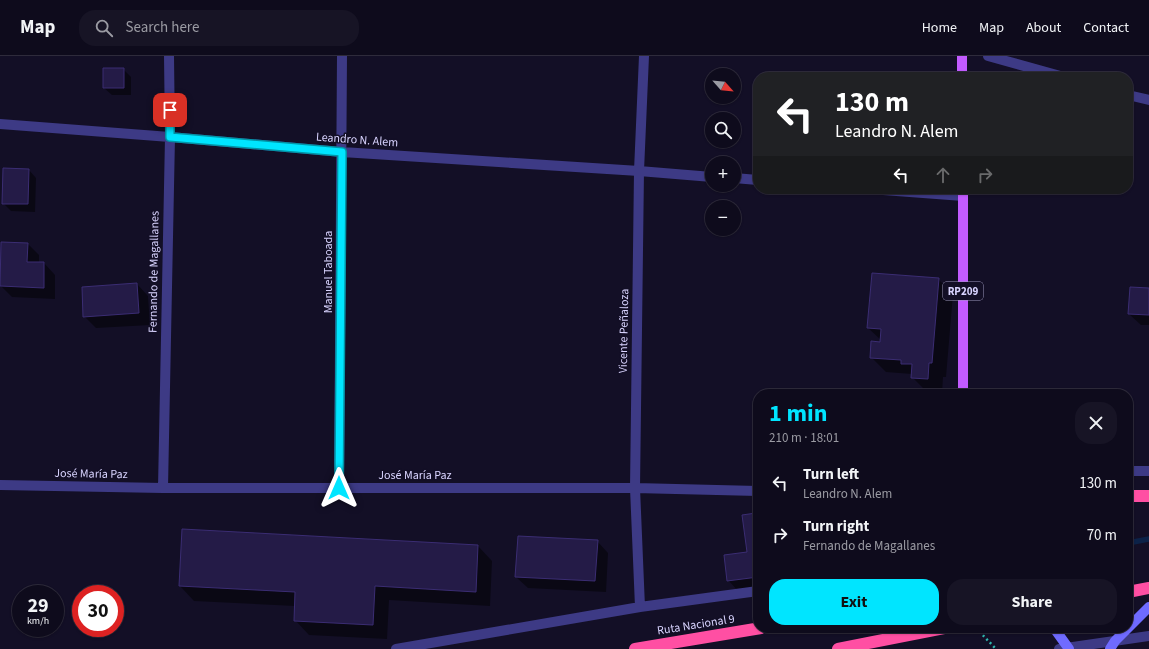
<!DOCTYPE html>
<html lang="en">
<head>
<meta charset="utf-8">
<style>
  :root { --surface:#0e0b1c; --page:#171425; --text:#f1f3f6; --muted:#9b9ba3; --line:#2e2b3b; --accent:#00e5ff }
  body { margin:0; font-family:"Source Sans 3",sans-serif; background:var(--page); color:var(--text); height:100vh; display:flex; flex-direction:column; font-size:15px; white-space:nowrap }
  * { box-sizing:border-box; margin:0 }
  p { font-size:13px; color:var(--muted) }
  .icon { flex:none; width:22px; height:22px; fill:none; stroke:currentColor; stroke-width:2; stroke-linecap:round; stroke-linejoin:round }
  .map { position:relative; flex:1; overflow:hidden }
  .side { position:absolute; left:753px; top:333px; width:380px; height:244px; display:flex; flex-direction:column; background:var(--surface); border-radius:16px; box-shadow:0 1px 3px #0004,0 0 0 1px var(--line) }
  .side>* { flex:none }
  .hud { position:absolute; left:753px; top:16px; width:380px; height:122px; border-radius:16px; box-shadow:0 1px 3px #0004,0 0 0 1px var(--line); background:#202124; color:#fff; overflow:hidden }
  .needle { width:26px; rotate:117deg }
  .fabs { position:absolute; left:705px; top:12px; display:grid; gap:8px }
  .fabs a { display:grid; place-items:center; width:36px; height:36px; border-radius:50%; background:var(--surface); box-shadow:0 1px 3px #0004,0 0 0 1px var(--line); font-size:20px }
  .speed { position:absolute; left:12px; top:529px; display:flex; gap:8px; font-size:20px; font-weight:700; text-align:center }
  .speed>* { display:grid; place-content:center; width:52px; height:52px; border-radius:50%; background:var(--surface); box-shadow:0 1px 3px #0004,0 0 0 1px var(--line); line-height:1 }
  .speed small { font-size:10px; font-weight:400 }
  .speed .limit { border:6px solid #d22; background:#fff; color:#111 }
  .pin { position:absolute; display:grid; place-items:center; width:34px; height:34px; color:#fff; margin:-17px; border-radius:8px; box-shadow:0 2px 6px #0006 }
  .me { position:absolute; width:44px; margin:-22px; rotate:0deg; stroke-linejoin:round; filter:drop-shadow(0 0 3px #0008) }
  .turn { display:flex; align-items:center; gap:14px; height:84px; padding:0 16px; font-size:18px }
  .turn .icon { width:52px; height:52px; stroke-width:2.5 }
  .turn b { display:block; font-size:28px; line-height:34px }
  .lanes { display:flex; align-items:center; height:38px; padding:0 16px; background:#0003; justify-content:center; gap:20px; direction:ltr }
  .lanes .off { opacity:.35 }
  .round { display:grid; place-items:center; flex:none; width:42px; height:42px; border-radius:16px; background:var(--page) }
  .overview { display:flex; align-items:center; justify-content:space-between; height:68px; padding:0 16px }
  h1 { font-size:24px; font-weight:700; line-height:30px; color:var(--accent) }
  .action { display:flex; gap:8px; margin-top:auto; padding:8px 16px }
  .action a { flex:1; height:46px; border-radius:16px; background:var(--accent); color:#111; font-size:16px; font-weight:700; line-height:46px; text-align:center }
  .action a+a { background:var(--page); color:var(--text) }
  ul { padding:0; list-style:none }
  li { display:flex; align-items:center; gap:12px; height:52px; padding:0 16px }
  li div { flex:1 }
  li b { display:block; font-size:15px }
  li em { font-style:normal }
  header { display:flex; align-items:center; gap:24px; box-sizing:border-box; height:56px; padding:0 20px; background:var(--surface); border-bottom:1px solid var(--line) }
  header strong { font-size:19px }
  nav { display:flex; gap:22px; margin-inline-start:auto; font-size:14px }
  .search { width:280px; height:36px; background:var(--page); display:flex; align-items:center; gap:10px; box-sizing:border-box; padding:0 14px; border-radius:16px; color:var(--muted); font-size:15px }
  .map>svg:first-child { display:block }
</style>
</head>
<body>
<header>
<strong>Map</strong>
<div class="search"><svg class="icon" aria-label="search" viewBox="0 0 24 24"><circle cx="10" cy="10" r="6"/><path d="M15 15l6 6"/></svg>Search here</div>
<nav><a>Home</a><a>Map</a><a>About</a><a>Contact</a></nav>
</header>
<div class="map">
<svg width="1149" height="593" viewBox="0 0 1149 593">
  <rect width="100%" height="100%" fill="#130f26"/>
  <path fill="#0007" d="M123,13l8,8v18h-19l-8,-7z
    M29,114l7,8 -1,34 -24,-1 -8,-8z
    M2,187l26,1 11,11v8h5l11,12v24l-43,-2 -11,-11z
    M938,223l15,15 -7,83h-3l-1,17 -15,-2 -15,-15v-3l-26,-2 -15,-15 9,-14 1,-3 -13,-12z
    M137,228l11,12 2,29 -54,3 -12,-12z
    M1149,233v36h-8l-12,-11z
    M756,459l2,2v72l-19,3 -11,-12 20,-27z
    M597,485l11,12 -2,39 -78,-4 -12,-11z
    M478,490l14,15 -2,45 -101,-6 -2,39 -78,-4 -14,-15v-14l-101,-5 -14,-15z"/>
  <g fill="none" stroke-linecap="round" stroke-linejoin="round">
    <path stroke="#0c2248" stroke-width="5.5" d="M1128,487l21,-4"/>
  </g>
  <path fill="#241b47" stroke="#3b2d73" d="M103,12h21v20h-21z
    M3,112l26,1 -1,35h-26z
    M1,186l27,1 -1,19h17v26l-44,-2z
    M872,217l67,5 -7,85h-3l-1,16 -17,-1 1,-14h-11v-4l-31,-2 1,-17 9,1 1,-13 -14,-1z
    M137,227l2,30 -56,4 -1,-30z
    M1130,231l19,1v27l-21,-1z
    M756,457l2,16v48l-31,4 -3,-26 23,-3 -5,-37z
    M182,473l296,16 -2,47 -101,-6 -2,39 -79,-4 1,-29 -116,-6z
    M518,480l80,4 -3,41 -80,-4z"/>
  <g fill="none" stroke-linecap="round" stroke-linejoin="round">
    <path stroke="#2fb8b0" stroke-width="2.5" stroke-dasharray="2 3" stroke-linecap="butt" d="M976,572l20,21"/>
    <path stroke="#3d3a85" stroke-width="10" d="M988,0l76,21
      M1128,39l21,5
      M0,68l170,13 172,15 297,19 73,6
      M734,122l24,2
      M870,133l93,7
      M1128,415h21
      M0,429l163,3h472l123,3
      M163,432l7,-351 -1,-81
      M339,432l3,-432
      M640,551l-5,-119 4,-317 5,-115
      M396,593l244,-42 118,-16
      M1059,593l90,-13"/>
    <path stroke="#6f6bff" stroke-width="10" d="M1054,572l15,21
      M1110,593l5,-8 34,-34"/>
    <path stroke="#c25bff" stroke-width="10" d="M962,0v21
      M963,133v205"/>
    <path stroke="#ff4fa3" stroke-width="12" d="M1128,440h21
      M1128,536l21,-4
      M635,593l126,-21
      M838,593l106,-21"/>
  </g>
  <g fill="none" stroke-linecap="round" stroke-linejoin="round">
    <g stroke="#0095a6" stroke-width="10">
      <path id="route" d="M170,54v27l172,15 -3,336"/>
    </g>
    <use href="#route" stroke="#00e5ff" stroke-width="7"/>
  </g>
  <g text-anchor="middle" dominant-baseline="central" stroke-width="3" stroke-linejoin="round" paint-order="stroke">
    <rect fill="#130f26" stroke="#9e99be" stroke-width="1" x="943" y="226" width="40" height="18" rx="3"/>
    <g font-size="11" font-weight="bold" fill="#d9d4ff">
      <text x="963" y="235">RP209</text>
    </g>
    <g font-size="12" fill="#d9d4ff" stroke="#130f26">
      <text transform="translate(357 84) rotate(4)">Leandro N. Alem</text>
      <text transform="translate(154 216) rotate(-89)">Fernando de Magallanes</text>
      <text transform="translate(328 216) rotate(-90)">Manuel Taboada</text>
      <text transform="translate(624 275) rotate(-89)">Vicente Peñaloza</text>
      <text transform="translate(91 418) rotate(1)">José María Paz</text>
      <text x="415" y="419">José María Paz</text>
      <text transform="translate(696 569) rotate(-9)">Ruta Nacional 9</text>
    </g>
  </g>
</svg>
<div class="fabs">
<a><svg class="needle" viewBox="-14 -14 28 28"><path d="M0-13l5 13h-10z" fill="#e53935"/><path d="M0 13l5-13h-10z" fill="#9b9ba3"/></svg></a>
<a><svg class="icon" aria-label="search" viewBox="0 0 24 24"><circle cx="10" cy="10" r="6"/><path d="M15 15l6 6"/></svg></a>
<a>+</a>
<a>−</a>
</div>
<div class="speed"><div>29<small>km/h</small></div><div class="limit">30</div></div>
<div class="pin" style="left:170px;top:54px;background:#d93025"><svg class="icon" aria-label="arrive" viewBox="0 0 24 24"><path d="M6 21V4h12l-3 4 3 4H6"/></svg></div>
<svg class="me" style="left:339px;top:432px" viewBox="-20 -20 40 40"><path d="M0-17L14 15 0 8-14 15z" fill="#00e5ff" stroke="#fff" stroke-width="4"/></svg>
<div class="hud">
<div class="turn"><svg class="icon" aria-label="left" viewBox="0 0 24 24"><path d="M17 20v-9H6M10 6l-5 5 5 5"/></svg><div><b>130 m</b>Leandro N. Alem</div></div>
<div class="lanes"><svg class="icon" aria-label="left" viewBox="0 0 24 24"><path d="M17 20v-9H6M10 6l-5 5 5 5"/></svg><svg class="icon off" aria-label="ahead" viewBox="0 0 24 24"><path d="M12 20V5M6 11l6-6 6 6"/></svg><svg class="icon off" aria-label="right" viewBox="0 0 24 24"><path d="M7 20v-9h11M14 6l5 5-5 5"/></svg></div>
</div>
<section class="side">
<div class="overview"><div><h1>1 min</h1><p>210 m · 18:01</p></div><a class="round"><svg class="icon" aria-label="close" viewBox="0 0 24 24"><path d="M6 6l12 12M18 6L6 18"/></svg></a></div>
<ul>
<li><svg class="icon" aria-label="left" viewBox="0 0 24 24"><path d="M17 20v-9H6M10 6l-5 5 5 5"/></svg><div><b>Turn left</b><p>Leandro N. Alem</p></div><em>130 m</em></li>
<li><svg class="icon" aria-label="right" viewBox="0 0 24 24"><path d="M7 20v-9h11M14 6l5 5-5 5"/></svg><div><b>Turn right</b><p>Fernando de Magallanes</p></div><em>70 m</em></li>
</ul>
<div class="action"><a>Exit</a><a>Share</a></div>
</section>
</div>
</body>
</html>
